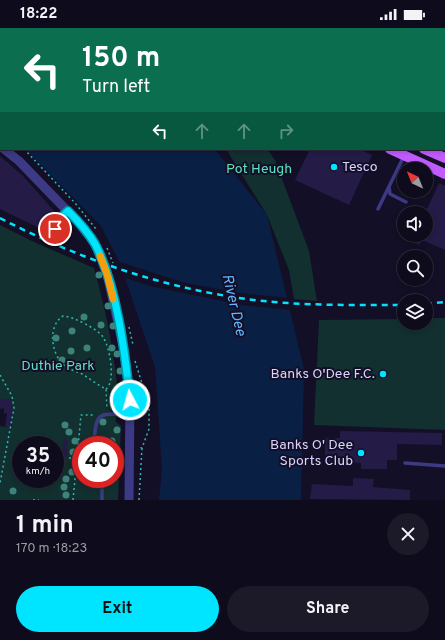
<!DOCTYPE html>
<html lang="en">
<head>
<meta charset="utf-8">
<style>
  :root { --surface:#0e0b1c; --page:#1c1929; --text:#f1f3f6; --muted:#9b9ba3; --line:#2e2b3b; --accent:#00e5ff }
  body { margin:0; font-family:Overpass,sans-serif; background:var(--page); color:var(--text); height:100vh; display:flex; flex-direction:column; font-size:15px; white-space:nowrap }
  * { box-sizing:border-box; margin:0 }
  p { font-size:13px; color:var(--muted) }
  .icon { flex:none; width:22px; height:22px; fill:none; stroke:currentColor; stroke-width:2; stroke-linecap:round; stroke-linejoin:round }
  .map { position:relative; height:472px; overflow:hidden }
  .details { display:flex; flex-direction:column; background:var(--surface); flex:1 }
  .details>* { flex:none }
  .guide { position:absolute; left:0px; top:0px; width:445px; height:122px; box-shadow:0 2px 6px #0003,0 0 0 1px var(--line); background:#0b6e4f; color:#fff; overflow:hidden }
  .needle { width:26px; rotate:317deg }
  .controls { position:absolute; left:397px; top:134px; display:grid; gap:8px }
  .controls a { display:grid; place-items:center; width:36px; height:36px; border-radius:50%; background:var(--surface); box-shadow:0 2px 6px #0003,0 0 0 1px var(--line); font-size:20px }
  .speed { position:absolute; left:12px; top:408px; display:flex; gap:8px; font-size:20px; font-weight:700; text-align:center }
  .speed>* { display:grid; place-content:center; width:52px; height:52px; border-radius:50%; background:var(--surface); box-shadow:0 2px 6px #0003,0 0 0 1px var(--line); line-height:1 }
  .speed small { font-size:10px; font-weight:400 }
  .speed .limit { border:6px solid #d22; background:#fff; color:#111 }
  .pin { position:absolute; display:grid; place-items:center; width:34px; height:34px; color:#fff; margin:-17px; border:2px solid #fff; border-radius:50%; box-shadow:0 1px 4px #0007 }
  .me { position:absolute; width:44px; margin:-22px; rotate:354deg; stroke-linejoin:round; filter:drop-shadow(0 0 3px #0008) }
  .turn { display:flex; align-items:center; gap:14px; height:84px; padding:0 16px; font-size:18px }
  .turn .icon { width:52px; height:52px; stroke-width:2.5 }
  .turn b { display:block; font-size:28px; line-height:34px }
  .lanes { display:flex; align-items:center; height:38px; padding:0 16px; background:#0003; justify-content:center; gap:20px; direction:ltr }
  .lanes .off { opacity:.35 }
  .round { display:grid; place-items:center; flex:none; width:42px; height:42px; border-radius:21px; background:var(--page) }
  .summary { display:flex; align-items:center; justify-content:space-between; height:68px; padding:0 16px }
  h1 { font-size:24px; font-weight:700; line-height:30px }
  .cta { display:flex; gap:8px; margin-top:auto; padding:8px 16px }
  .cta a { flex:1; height:46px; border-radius:24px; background:var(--accent); color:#111; font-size:16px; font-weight:700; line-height:46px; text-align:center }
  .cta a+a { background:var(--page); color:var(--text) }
  .status { display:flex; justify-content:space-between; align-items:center; height:28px; padding:0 20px; background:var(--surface); direction:ltr }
  .status svg { height:11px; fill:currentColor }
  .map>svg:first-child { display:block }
</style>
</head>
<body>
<div class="status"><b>18:22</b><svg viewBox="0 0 49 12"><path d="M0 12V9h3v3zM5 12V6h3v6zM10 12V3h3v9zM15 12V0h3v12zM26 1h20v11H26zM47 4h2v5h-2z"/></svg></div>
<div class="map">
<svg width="445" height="472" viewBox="0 0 445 472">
  <rect width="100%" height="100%" fill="#130f26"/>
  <path fill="#12302f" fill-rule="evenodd" d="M226,121h41l8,11 34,91 8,50 -23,-2 -5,-29 -22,-55z
    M0,197l34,17 60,26c13,46 21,88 25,136l-4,3 1,15 5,4 -3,74h-118v-74l11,2 2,-15 -13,-13zM21,417h34v34h-34zM81,417h34v34h-34z
    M426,290h19v112l-131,-5 5,-105 85,-1v4h22z"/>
  <path fill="#0a1f44" d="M0,0l64,1h-63v97z
    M25,121h190l52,66 37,154 -3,131h-142l3,-31 -7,-102 -35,-104 -19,-37z"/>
  <path fill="#130f26" d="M117,233l68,22 55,10 49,5 3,12 -51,-5 -91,-19 -27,-9z"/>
  <path fill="#241b47" d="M310,121h49l13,6 -23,50 -54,-25z
    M0,128l22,19 34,38 -15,16 -41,-20z
    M439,155l6,3v64l-23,-10 -3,5 -7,-4 3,-6h11l-1,-22z
    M11,371l2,14 -2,15 -6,-1 2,-14 -3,1v-6l-4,1v-9z
    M340,403l102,2v12l-45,-1v16h-10v9h-26v-6l-36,-1v-24h15z
    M63,411l5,1v17h-6z
    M353,450l21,1 -1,8 37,3v10l-100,-1 2,-15 41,2z"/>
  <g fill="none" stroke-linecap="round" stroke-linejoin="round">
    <path stroke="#2fb8b0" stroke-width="1.5" stroke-dasharray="2 3" stroke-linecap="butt" d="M387,0v1
      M0,101l1,1
      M24,121l51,54 21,26
      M107,220l6,15
      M129,299l4,18
      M135,333l14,45v23l-7,19 -4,-1
      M0,347l12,21 2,12 -14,75
      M106,361c10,-7 4,-42 -3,-52 -5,-8 -31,-21 -40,-21 -16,10 -12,39 2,50 5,4 11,5 17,8 8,5 16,11 24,15l1,20
      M69,430h9
      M33,472h6
      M73,472l8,-85h13
      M139,472l3,-52"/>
    <path stroke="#3d3a85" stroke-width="3.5" d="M444,64h1
      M389,159l1,7 16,8
      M378,181l26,-53
      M63,210l-8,-9 3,-9 9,-8
      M94,417c2,-34 3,-31 36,-31
      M405,435l40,3
      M97,451l5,8v13"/>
    <path stroke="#3d3a85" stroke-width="7" d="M176,0v1
      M161,1v-1
      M338,1l1,-1"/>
    <path stroke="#3d3a85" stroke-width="9" d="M444,46l1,-2
      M4,121l15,12 59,61 17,22 12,30 17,76 6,50 -1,100"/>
    <path stroke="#c25bff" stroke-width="10" d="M139,0l1,1
      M152,0l2,1
      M390,121l55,25
      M424,121l21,9"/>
    <path stroke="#00e5ff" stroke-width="2.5" stroke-dasharray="6 5" stroke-linecap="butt" d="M0,190c77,40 160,69 246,81 52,7 106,6 158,6
      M426,276l19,-2"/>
  </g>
  <g fill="#3d827b">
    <circle cx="99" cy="247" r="3.5"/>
    <circle cx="108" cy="278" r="3.5"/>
    <circle cx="84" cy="289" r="3.5"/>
    <circle cx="101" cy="297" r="3.5"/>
    <circle cx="113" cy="298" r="3.5"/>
    <circle cx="72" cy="303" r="3.5"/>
    <circle cx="56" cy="310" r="3.5"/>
    <circle cx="87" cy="320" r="3.5"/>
    <circle cx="112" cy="320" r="3.5"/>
    <circle cx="71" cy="323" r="3.5"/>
    <circle cx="117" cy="326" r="3.5"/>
    <circle cx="62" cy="332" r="3.5"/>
    <circle cx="120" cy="343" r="3.5"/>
    <circle cx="121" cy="368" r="3.5"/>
    <circle cx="103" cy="394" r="3.5"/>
    <circle cx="65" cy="397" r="3.5"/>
    <circle cx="117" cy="402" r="3.5"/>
    <circle cx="69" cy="404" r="3.5"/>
    <circle cx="75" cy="413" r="3.5"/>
    <circle cx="112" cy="413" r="3.5"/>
    <circle cx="73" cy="424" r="3.5"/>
    <circle cx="75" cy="433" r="3.5"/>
    <circle cx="17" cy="443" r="3.5"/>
    <circle cx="72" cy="444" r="3.5"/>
    <circle cx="66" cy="451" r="3.5"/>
    <circle cx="64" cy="459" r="3.5"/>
    <circle cx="13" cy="463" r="3.5"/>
    <circle cx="66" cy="467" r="3.5"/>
  </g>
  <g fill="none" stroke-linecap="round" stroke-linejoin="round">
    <g stroke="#0095a6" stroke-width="10">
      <path id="route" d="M55,201l3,-9 10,-9c10,10 20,21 27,33 22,42 30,109 35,156"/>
    </g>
    <use href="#route" stroke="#00e5ff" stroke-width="7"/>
    <path stroke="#f59e0b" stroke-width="7" d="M100,228l7,18 6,25"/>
  </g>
  <g fill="#00e5ff" stroke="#130f26" stroke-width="1.5">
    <circle cx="334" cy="139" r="4"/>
    <circle cx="383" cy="346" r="4"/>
    <circle cx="361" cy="425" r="4"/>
  </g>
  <g text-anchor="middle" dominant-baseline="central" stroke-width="4" stroke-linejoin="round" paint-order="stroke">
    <g font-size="14" fill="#d9d4ff" stroke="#130f26" text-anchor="end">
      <text x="342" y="139" text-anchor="start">Tesco</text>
      <text x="375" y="346">Banks O'Dee F.C.</text>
      <text x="353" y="417">Banks O' Dee<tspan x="353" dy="16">Sports Club</tspan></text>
    </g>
    <g font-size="14" fill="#5fe0c0" stroke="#130f26">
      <text x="259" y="141">Pot Heugh</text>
      <text x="58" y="338">Duthie Park</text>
    </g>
    <g font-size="15" font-style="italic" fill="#62b6ff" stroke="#130f26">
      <text transform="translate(233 277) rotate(77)">River Dee</text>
    </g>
  </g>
</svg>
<div class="controls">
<a><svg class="needle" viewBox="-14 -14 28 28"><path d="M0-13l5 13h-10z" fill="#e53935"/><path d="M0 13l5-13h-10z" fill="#9b9ba3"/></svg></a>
<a><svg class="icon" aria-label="sound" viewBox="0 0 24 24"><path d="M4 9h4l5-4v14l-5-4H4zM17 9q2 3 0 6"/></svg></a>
<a><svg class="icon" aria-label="search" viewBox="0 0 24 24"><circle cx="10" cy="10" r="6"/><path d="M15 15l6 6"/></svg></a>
<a><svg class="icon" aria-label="layers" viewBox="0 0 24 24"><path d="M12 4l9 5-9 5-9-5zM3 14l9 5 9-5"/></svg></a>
</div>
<div class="speed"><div>35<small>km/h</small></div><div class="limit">40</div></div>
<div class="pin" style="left:55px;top:201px;background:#d93025"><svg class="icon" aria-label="arrive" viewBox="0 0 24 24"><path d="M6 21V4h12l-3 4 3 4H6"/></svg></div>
<svg class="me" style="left:130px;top:372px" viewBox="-20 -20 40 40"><circle r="17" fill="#00e5ff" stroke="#fff" stroke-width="3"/><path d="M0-11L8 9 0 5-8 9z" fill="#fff"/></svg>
<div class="guide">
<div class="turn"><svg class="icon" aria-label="left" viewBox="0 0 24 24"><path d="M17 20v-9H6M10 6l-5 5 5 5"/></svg><div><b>150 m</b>Turn left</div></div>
<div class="lanes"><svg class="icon" aria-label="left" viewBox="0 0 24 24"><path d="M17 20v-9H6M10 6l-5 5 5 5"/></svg><svg class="icon off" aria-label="ahead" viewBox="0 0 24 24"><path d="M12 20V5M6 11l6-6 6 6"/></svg><svg class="icon off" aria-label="ahead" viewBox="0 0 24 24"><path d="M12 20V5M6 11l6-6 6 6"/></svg><svg class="icon off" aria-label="right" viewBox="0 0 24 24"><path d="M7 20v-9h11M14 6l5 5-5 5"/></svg></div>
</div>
</div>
<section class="details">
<div class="summary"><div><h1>1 min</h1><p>170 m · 18:23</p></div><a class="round"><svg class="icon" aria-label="close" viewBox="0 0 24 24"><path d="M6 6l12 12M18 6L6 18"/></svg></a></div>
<div class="cta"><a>Exit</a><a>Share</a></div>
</section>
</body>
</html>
